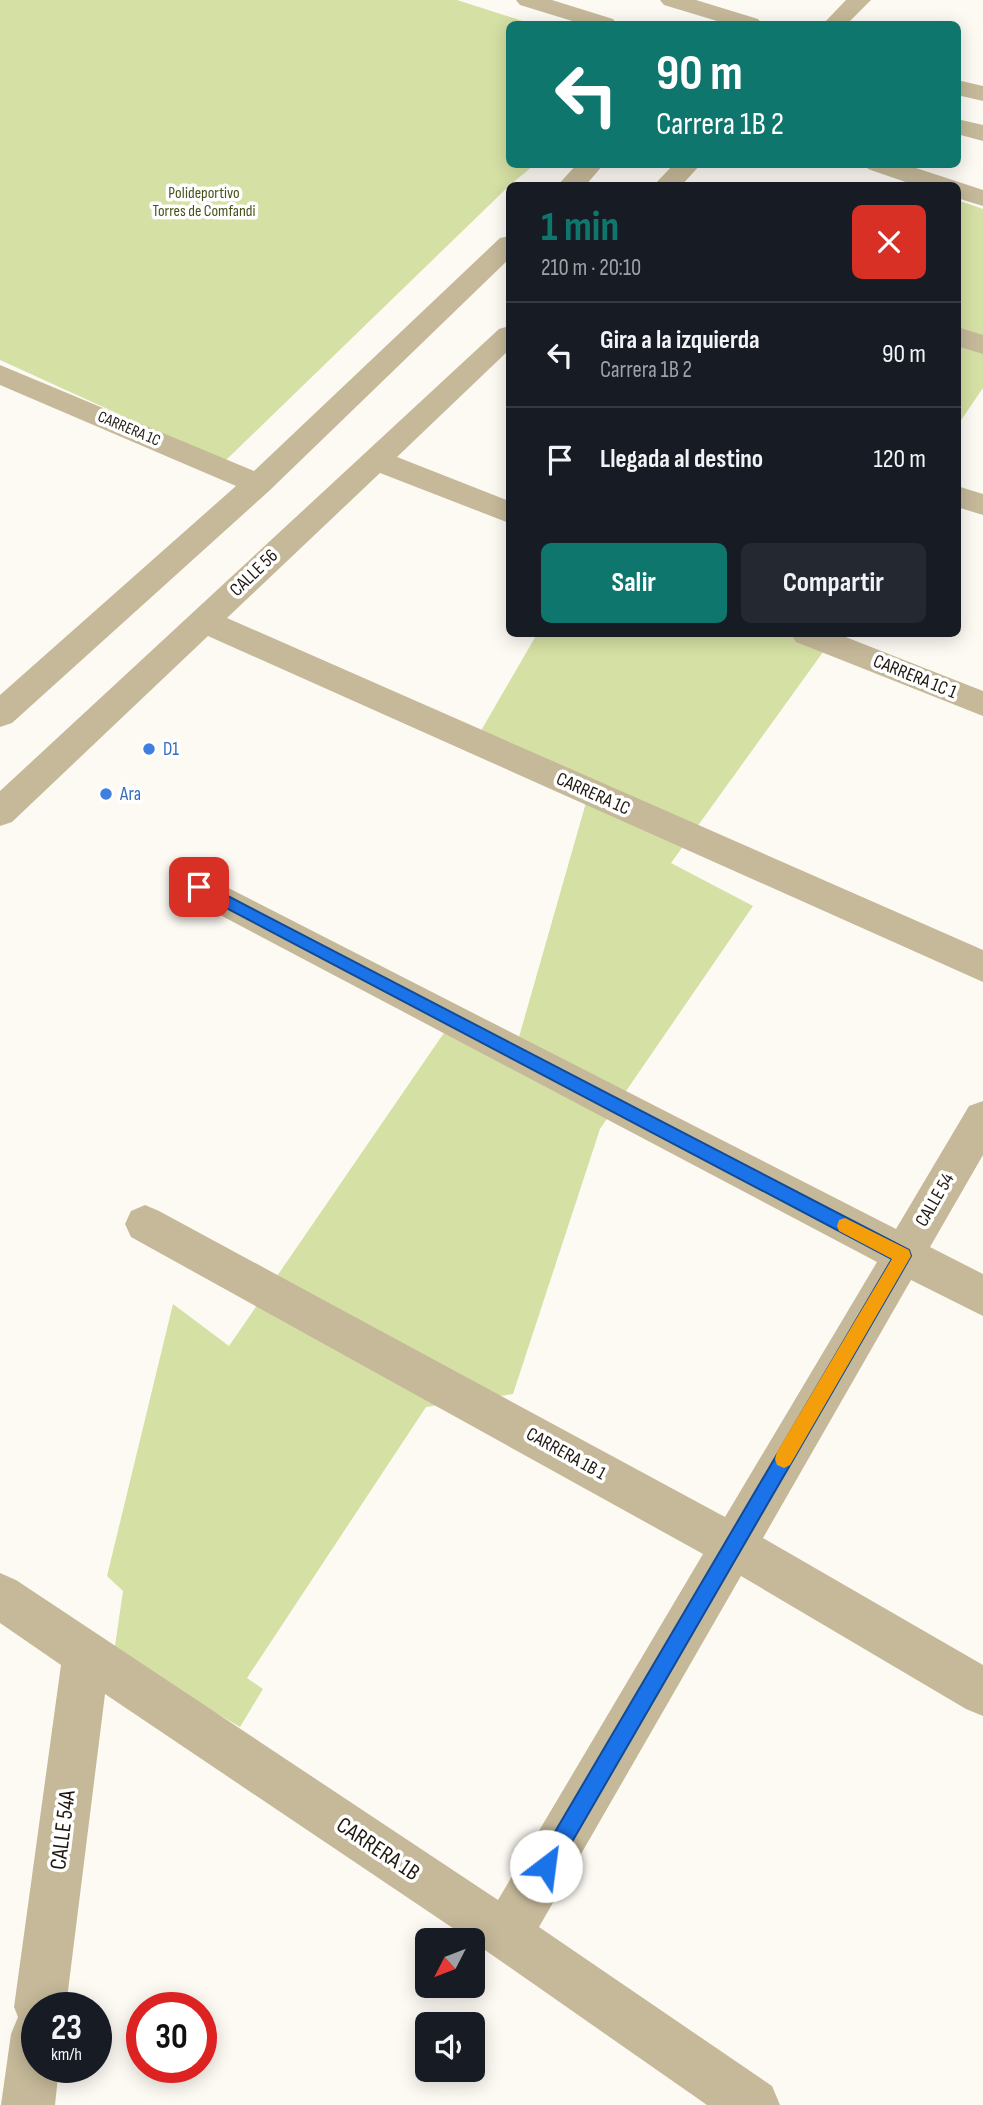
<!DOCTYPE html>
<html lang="es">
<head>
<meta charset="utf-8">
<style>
  :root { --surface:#171b24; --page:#242831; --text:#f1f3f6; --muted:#9ea1a6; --line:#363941; --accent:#0f766e }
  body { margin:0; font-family:"Sofia Sans Condensed",sans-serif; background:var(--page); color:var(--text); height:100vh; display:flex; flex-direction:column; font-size:26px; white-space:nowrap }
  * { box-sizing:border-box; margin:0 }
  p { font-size:23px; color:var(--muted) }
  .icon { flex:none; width:38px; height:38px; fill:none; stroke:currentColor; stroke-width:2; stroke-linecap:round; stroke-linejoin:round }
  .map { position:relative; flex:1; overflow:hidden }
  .drawer { position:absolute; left:506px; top:182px; width:455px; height:455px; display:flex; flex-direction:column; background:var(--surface); border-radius:10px; box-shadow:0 4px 18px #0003 }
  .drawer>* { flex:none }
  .top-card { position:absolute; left:506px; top:21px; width:455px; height:147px; border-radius:10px; box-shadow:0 4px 18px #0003; background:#0f766e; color:#fff; overflow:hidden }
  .needle { width:46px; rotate:228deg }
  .tools { position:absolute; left:415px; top:1928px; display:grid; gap:14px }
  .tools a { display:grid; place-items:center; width:70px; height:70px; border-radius:10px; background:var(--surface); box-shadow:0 4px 18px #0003; font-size:35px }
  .speed { position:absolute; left:21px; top:1992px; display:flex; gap:14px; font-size:35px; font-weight:700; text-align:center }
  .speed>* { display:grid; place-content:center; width:91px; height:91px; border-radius:50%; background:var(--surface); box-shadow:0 4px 18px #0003; line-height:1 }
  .speed small { font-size:18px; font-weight:400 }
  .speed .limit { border:10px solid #d22; background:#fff; color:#111 }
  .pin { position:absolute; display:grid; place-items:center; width:60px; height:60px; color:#fff; margin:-30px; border-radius:14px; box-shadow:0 4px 10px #0006 }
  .me { position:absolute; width:77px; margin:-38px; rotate:30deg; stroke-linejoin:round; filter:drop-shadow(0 0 5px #0008) }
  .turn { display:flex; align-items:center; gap:24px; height:147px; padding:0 35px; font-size:32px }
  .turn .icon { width:91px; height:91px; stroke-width:2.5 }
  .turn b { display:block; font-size:49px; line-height:60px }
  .round { display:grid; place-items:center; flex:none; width:74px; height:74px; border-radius:10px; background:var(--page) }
  .head { display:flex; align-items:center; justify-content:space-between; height:119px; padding:0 35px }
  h1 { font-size:42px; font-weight:700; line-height:52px; color:var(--accent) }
  .action { display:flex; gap:14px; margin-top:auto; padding:14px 35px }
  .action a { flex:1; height:80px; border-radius:10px; background:var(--accent); color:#fff; font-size:28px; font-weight:700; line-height:80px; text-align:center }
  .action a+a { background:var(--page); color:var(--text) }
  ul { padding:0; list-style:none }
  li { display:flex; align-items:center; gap:21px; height:105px; padding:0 35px; border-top:2px solid var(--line) }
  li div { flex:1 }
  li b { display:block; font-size:26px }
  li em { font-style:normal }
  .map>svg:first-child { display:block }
</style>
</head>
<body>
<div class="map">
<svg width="983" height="2105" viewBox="0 0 983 2105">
  <rect width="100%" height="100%" fill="#fdfaf4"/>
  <path fill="#d5e0a4" d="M0,0h457l75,24h-23v140l25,1 -25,21 -285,276 -224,-102z
    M957,200l26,9v179l-26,38z
    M537,634h299l-165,229 82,43 -153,223 -87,265 -87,13 -179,271 16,11 -23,38 -126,-74 9,-62 -16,-15 66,-272 56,42 219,-319 67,24 72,-252 -112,-58z"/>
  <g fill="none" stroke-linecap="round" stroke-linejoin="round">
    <path fill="#c6b99a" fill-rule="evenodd" d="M516,0h36l61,19 4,5h-35l-62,-19z
      M660,0h36l62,19 4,5h-35l-63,-19z
      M846,0h25l-24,24h-24z
      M957,80l26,6v15l-26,-6z
      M957,119l26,6v16l-26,-7z
      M577,164h27l-19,22h-28z
      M674,164h27l-20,22h-28z
      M865,164h39l79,26v16l-26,-8v-12h-40l-49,-17z
      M509,236v23l-240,232 -257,232 -12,4v-32l236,-209 -236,-101v-20l254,106 246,-233z
      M509,326v24l-112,107 112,44v22l-129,-50 -153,145 756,332v32l-775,-346 -196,186 -12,4v-35l499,-462z
      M957,327l26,8v19l-26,-8z
      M957,486l26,8v21l-26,-8z
      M791,634h47l145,57v25l-187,-74z
      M199,873l697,356 73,-123 14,-5v54l-53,92 53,27v42l-72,-36 -148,258 220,127v51l-17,-7 -225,-133 -202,351 233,159 8,19h-73l-235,-164 -367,-247 -39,313h-29v60h22l-4,38h-54l10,-71 7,-17 -4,-10 47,-342 -61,-42v-50l16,7 482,320 205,-346 -572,-317 -6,-13 6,-13 14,-6 14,6 566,306 152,-255 -691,-365 -5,-10 5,-10z"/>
  </g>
  <path fill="#1a73e8" stroke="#114b97" stroke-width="2" d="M199,881l710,369 2,6 -357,617 -8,3 -7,-3 -3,-7 3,-7 353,-600 -698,-368 -2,-4z"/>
  <path fill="#f59e0b" d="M845,1218l64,32 2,6 -121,209 -6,3 -7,-3 -2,-6 2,-7 115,-193 -53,-28 -2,-5 2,-6z"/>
  <g fill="#3f7fe0" stroke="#fff" stroke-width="2.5">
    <circle cx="149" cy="749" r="7"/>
    <circle cx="106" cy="794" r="7"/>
  </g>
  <g text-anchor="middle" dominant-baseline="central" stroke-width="7" stroke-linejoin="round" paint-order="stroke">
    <g font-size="16" fill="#49511b" stroke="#fff">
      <text x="204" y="193">Polideportivo<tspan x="204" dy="18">Torres de Comfandi</tspan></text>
    </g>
    <g font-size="16" fill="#201910" stroke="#fff">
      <text transform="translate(129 429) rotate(23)">CARRERA 1C</text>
    </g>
    <g font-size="19" fill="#201910" stroke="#fff">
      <text transform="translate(254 573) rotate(-44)">CALLE 56</text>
      <text transform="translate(915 677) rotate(22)">CARRERA 1C 1</text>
      <text transform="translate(593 794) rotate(24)">CARRERA 1C</text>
      <text transform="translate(935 1200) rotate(-60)">CALLE 54</text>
      <text transform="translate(566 1454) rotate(29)">CARRERA 1B 1</text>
    </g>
    <g font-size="19" fill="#366cbe" stroke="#fff" text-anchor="start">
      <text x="163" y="749">D1</text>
      <text x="120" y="794">Ara</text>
    </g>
    <g font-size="23" fill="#201910" stroke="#fff">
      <text transform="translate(63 1830) rotate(-83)">CALLE 54A</text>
      <text transform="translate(378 1849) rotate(34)">CARRERA 1B</text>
    </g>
  </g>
</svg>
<div class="tools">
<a><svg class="needle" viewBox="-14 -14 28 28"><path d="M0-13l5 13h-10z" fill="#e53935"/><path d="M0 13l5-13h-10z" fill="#9ea1a6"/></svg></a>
<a><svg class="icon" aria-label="sound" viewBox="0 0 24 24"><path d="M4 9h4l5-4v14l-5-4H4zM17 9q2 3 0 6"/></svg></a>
</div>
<div class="speed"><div>23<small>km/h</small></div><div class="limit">30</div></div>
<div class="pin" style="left:199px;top:887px;background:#d93025"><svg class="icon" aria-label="arrive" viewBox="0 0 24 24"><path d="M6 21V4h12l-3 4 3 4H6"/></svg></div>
<svg class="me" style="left:546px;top:1866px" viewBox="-20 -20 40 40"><circle r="19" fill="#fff"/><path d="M0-13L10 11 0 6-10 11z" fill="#1a73e8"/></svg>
<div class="top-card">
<div class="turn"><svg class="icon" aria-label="left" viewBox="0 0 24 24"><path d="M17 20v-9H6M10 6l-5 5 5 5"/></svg><div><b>90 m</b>Carrera 1B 2</div></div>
</div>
<section class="drawer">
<div class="head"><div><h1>1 min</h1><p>210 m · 20:10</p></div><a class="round" style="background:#d93025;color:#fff"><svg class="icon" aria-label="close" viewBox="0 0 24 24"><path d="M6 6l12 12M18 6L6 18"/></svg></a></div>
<ul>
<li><svg class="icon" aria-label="left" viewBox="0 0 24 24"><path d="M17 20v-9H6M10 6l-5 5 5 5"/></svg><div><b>Gira a la izquierda</b><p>Carrera 1B 2</p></div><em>90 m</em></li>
<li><svg class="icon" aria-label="arrive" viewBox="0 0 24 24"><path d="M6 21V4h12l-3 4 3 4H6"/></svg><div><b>Llegada al destino</b></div><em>120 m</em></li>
</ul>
<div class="action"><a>Salir</a><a>Compartir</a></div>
</section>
</div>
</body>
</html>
